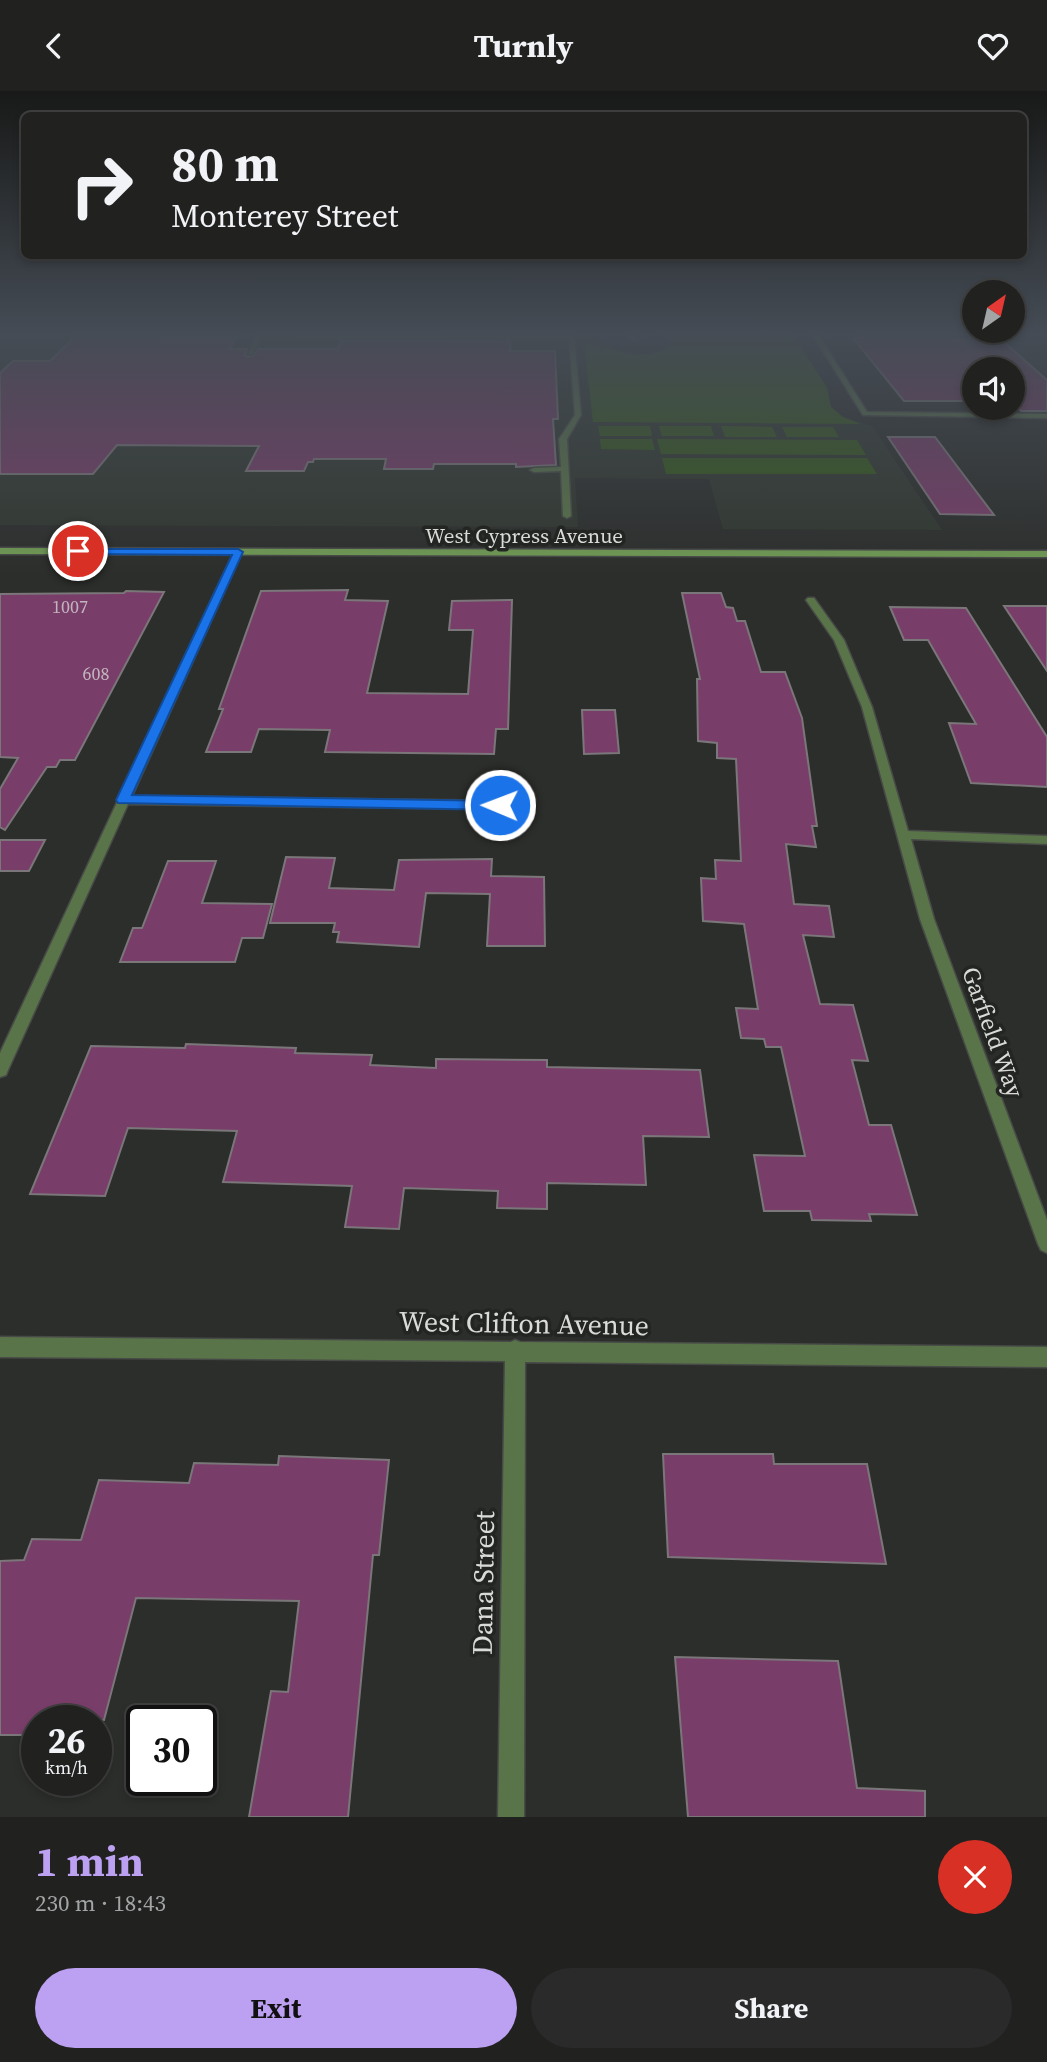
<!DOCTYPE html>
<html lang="en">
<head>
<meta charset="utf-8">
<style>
  :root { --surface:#212220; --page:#292a29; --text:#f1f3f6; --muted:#a2a4a5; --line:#3e3f3e; --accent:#bca0f2 }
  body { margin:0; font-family:"Source Serif 4",serif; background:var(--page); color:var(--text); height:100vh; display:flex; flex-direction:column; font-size:26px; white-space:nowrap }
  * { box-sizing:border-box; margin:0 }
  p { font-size:23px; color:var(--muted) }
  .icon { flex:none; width:38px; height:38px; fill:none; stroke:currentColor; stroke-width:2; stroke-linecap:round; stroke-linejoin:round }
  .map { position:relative; height:1726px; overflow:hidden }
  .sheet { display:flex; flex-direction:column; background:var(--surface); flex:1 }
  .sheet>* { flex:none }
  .hud { position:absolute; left:21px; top:21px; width:1006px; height:147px; border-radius:10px; box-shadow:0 4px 10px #0003,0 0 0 2px var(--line); background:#212220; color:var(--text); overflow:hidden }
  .needle { width:46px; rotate:34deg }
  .tools { position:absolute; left:962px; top:189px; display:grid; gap:14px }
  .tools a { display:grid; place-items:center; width:63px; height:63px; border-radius:50%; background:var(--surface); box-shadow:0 4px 10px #0003,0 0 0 2px var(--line); font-size:35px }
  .speed { position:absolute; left:21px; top:1614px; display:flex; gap:14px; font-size:35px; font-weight:700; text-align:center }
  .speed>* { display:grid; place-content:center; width:91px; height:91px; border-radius:50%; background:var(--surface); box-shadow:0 4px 10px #0003,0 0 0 2px var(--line); line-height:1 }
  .speed small { font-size:18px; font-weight:400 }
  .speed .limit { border:4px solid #111; border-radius:10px; background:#fff; color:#111 }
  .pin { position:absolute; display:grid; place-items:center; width:60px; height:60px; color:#fff; margin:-30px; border:4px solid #fff; border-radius:50%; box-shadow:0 2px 7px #0007 }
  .me { position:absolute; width:77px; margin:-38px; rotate:271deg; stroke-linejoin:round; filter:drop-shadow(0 0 5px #0008) }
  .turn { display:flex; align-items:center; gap:24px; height:147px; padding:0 35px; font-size:32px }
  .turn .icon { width:91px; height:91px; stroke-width:2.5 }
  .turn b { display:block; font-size:49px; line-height:60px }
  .round { display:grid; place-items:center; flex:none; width:74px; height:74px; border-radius:37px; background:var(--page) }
  .overview { display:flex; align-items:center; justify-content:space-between; height:119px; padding:0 35px }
  h1 { font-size:42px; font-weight:700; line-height:52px; color:var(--accent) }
  .button { display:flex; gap:14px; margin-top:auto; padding:14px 35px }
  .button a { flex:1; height:80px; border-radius:42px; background:var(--accent); color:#111; font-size:28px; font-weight:700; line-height:80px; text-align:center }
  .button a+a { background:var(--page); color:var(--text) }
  header { display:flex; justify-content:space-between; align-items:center; height:91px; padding:0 35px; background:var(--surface); font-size:32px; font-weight:700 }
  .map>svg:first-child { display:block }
</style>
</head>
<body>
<header><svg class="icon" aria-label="back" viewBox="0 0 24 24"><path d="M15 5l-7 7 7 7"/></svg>Turnly<svg class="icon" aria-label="heart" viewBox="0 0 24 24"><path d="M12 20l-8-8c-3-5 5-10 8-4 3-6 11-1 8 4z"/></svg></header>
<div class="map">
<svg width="1047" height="1726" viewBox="0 0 1047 1726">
  <rect width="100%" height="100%" fill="#2c2e2b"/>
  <path fill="#31372e" d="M0,243h601l1,9 6,5 29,5 19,-1 13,-4 4,-6 -4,-4 -11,-4h135l34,54 4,19 12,10 29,9 70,104 -219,-1 -14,-50 -134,-1 3,49 -578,-2z"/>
  <path fill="#35581a" d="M658,243h135l34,54 4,19 12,10 17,7 -267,-2 -9,-79c5,0 11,-1 16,0 3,1 7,4 10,5 16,7 52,11 63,-6l-4,-4z
    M598,335h52l2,10h-52z
    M659,335h52l3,10h-52z
    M721,335l51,1 5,10h-52z
    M782,336h51l6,10h-52z
    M600,348h52l3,11 -54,-1z
    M657,348l200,1 9,15 -205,-1z
    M662,367h205l10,16h-211z"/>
  <path fill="#793d69" stroke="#7b7679" stroke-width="2" d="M861,243h134l52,46v31h-26l-8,-8v-34h-38v32h-71l-51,-63h10z
    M77,244l161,1 -9,13h18l-2,6 3,2 6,-2 4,-6h80l3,-8h169v10h45l3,68h-5l3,46 -40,2v-3h-82l-1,5h-49l2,-10h-72l-1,3h-5l-4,9h-58l13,-25 -142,-1 -24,29h-93v-101l13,-12h37z
    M888,346h47l59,78 -54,-1z
    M348,499l-3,10 43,1 -21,92 101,1 5,-64h-24l3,-29 60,-1 -4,129h-12l-2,25 -169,-2 5,-22 -71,-1 -8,23h-45l17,-43h-4l42,-118z
    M126,500l38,1 -89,168h-15l-4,7h-9l-42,63 -5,-3v-38l18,-31 -18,-1v-163l124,-1z
    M682,502h39l5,14 7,1 4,13h8l16,51h24l17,46 15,108h-5l4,21 -30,-3 8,60 35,2 5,31 -31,-2 17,69 33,1 15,56 -16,-1 17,65h22l26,90 -48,-1 2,7 -59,-1 -2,-9h-46l-10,-56 51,1 -24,-109h-15l-2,-8 -23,-1 -5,-30 22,1 -14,-85 -41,-3 -2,-43 15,1 -1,-19 26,1 -5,-102 -19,-1v-15l-19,-2 -1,-62h3z
    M1004,515h43v65z
    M890,516l76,1 81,129v50l-76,-4 -22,-60 27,1 -48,-84h-24z
    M582,619h33l4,43 -35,1z
    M0,749h45l-16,31h-29z
    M286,766l49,1 -6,30 65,2 5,-30 93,-1 -1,17 53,1 1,69h-58l3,-52 -64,-1 -7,54 -82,-5 2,-10h-6l2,-9h-65z
    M168,770h48l-14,42 70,1 -9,34h-21l-7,24h-115l13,-34h9z
    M186,953l110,4 -1,5 77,2 -2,10 66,3v-9l111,1v7l153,3 9,67 -66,-1 3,49 -99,-2v26l-50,-1 1,-17 -94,-3 -5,41 -54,-2 7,-41 -129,-4 14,-51 -109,-3 -23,68 -75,-2 61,-148 94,2z
    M663,1363h110l1,10h93l19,100 -218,-7z
    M279,1365l110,4 -10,95h-6l-25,262h-99l22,-126 17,1 11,-91 -163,-3 -32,122h-67v15h-37v-174l24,-1 8,-21 49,1 18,-60 90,3 5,-20 84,2z
    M675,1566l163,4 19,127 68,3v26h-237z"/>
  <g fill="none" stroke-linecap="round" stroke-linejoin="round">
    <g stroke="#484a47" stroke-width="3">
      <path id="service" d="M257,243l317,2 7,79 -14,24 4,77 -4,2 -4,-2 -2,-45 -27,1 -4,-2 4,-2 27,-1 -2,-28 16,-24 -6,-76 -308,-1 -9,16h-4z"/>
    </g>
    <g stroke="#484a47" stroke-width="3">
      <path id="minor" d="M624,243h7l8,6 -5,1z
        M812,243h6l49,78 180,2v4l-184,-3z
        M1041,243h6v5z
        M238,458l4,3 -110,244 368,5 6,4 -6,4 -372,-5 -120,266 -2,5 -6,2v-24l234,-501z
        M808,507h6l30,42 28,67 36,124 139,5v8l-136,-5 23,80 113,301v33l-6,-3 -3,-6 -118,-325 -58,-212 -28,-67 -28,-40z
        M0,1246l511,5 4,-2 5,2 527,5v20l-522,-5 -1,455h-26l7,-456 -505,-4z"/>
    </g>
    <g stroke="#484a47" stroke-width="3">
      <path id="secondary" d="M0,457l1047,3v6l-1047,-3z"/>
    </g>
    <use href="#service" fill="#597448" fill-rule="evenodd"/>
    <use href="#minor" fill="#597448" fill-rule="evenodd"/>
    <use href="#secondary" fill="#709b53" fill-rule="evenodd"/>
  </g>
  <linearGradient id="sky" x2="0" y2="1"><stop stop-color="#181918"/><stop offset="0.5" stop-color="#454c55"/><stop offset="1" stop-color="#454c55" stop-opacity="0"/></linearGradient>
  <rect width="1047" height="485" fill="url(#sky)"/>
  <path fill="#1a73e8" stroke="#114b97" stroke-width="2" d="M75,458h163l5,3 -111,243 368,6 7,4 -7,5 -382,-7 -2,-3 116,-245 -154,-1 -5,-3z"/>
  <g text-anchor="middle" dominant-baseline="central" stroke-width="7" stroke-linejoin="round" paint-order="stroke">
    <g font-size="18" fill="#c2b4bd">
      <text x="70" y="515">1007</text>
      <text x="96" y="582">608</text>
    </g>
    <g font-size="21" fill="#dadbd9" stroke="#222521">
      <text x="524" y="444">West Cypress Avenue</text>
    </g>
    <g font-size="24" fill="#dadbd9" stroke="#222521">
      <text transform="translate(993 941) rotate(70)">Garfield Way</text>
    </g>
    <g font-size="28" fill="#dadbd9" stroke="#222521">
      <text transform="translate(524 1232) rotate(1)">West Clifton Avenue</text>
      <text transform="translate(483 1492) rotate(-89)">Dana Street</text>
    </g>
  </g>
</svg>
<div class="tools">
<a><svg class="needle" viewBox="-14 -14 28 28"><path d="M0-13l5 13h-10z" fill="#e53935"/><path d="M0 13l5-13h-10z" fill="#a2a4a5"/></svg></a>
<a><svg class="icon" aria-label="sound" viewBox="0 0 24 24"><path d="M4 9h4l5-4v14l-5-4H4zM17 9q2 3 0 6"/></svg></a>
</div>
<div class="speed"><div>26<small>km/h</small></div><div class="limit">30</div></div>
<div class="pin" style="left:78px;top:460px;background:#d93025"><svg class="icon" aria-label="arrive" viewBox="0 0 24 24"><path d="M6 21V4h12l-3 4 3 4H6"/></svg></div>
<svg class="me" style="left:500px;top:714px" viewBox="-20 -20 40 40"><circle r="17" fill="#1a73e8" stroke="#fff" stroke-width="3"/><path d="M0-11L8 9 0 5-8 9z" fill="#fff"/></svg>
<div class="hud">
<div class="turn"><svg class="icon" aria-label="right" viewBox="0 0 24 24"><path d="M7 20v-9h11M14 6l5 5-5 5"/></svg><div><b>80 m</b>Monterey Street</div></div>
</div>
</div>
<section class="sheet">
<div class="overview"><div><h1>1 min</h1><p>230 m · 18:43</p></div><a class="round" style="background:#d93025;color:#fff"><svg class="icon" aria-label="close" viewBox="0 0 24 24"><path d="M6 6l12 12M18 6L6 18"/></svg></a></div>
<div class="button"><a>Exit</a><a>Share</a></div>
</section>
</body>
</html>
